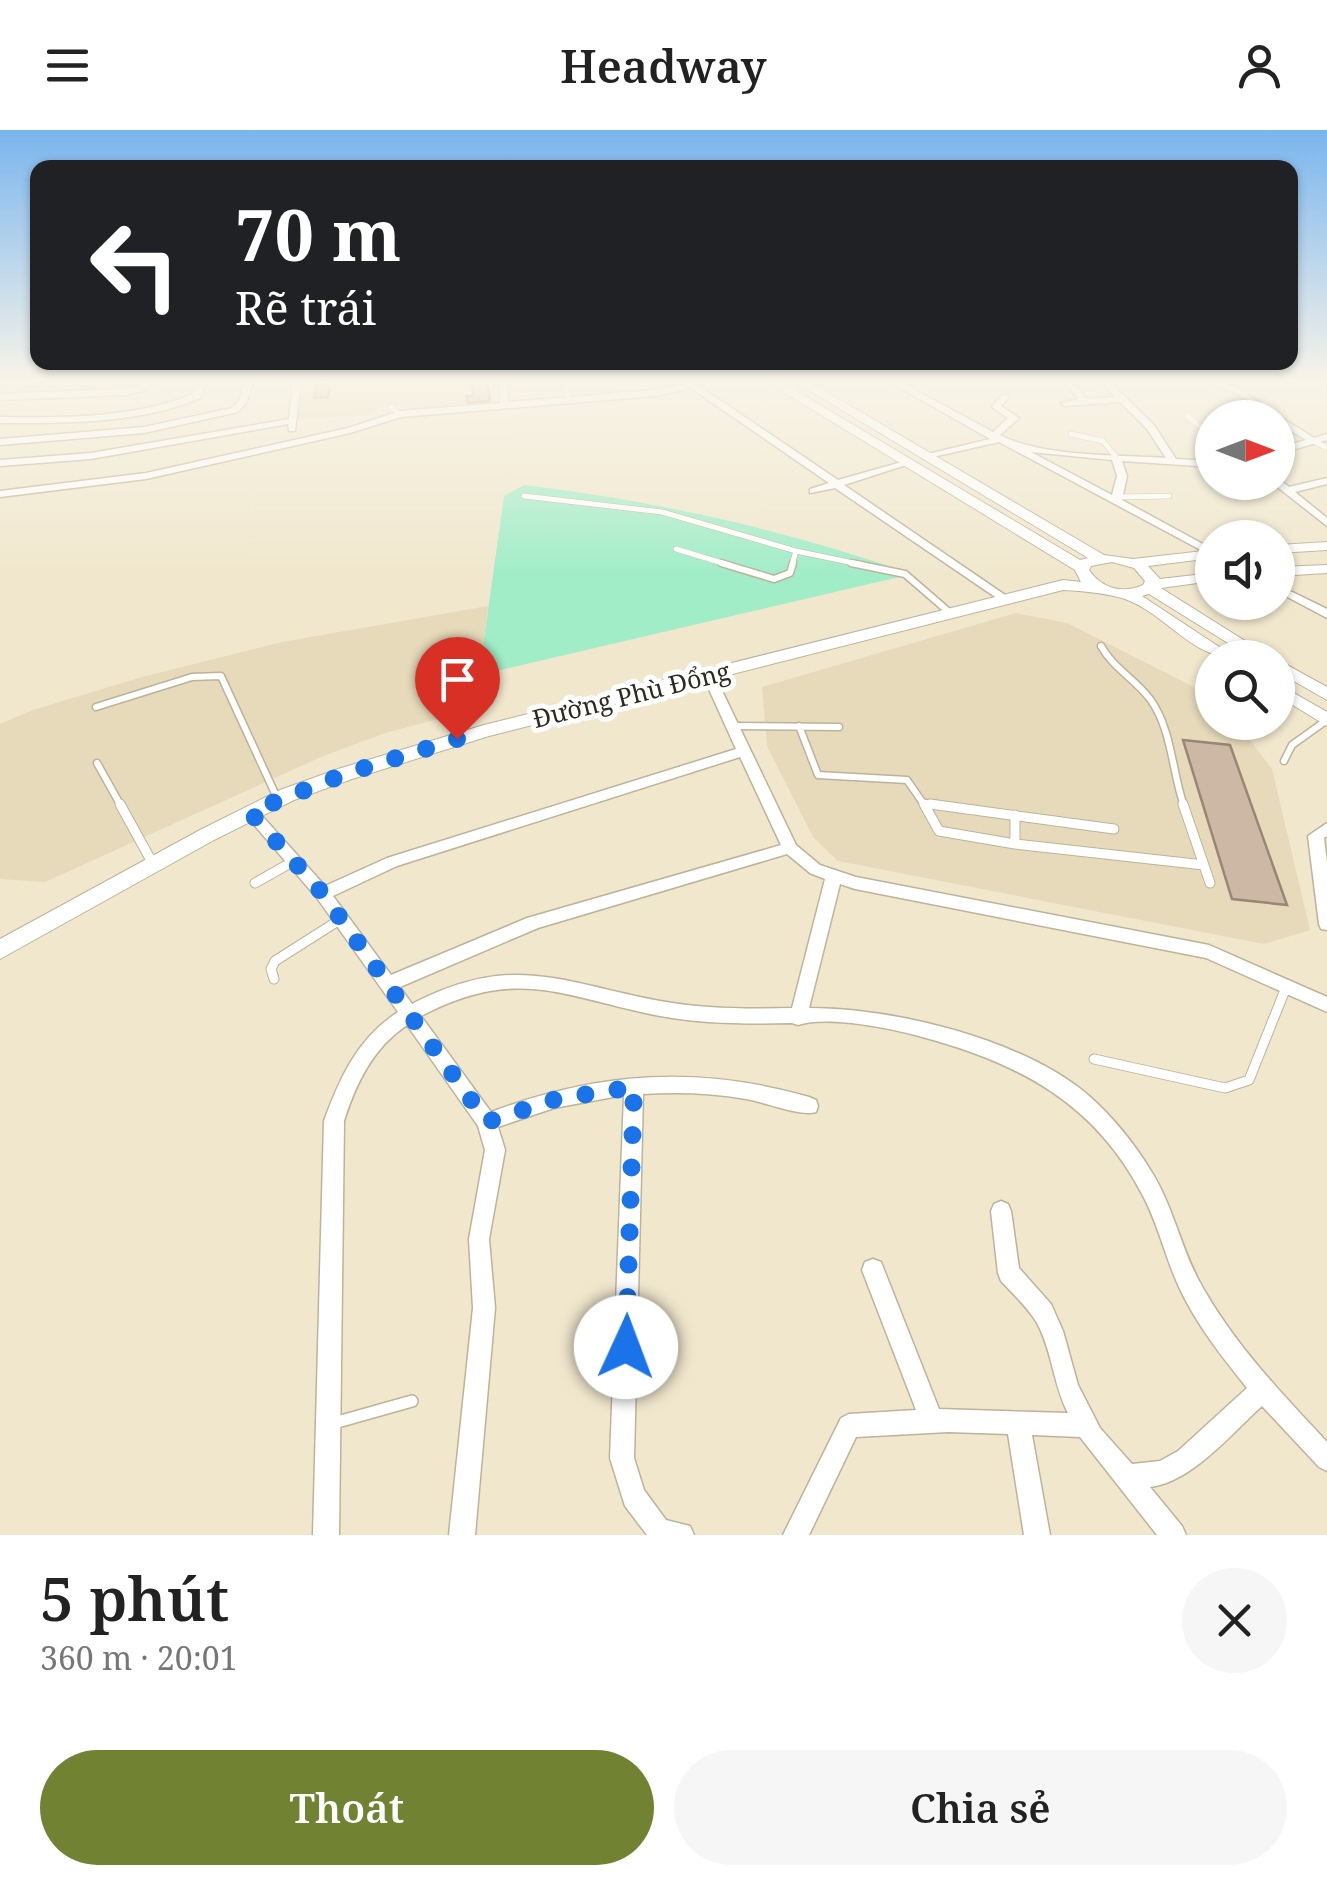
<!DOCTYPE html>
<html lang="vi">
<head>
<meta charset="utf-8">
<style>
  :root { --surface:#fff; --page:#f6f6f6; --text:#222; --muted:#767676; --accent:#718333 }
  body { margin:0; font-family:"Noto Serif",serif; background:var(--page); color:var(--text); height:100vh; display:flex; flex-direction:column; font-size:38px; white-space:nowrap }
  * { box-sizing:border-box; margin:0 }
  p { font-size:32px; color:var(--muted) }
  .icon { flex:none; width:55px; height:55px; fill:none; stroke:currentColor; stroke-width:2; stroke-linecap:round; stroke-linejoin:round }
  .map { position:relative; height:1405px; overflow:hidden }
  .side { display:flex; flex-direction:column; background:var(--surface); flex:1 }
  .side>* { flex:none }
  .guide { position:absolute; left:30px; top:30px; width:1268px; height:210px; border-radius:20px; box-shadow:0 2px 8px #0004; background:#202124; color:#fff; overflow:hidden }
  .needle { width:65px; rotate:90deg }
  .tools { position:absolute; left:1195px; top:270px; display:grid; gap:20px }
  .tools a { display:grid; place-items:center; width:100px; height:100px; border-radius:50%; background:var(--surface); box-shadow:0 2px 8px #0004; font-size:50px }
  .pin { position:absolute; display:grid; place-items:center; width:85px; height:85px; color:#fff; margin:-102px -42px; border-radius:50% 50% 50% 0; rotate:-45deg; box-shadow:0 0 10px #0007 }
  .pin .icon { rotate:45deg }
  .me { position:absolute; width:110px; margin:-55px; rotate:2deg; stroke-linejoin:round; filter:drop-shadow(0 0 8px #0008) }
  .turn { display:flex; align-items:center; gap:35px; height:210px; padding:0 40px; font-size:45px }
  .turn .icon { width:130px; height:130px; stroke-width:2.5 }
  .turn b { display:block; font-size:70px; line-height:85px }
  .round { display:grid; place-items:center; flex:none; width:105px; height:105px; border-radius:52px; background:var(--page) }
  .overview { display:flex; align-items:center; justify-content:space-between; height:170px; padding:0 40px }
  h1 { font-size:60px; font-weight:600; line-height:75px }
  .cta { display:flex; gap:20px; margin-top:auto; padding:20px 40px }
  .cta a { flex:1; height:115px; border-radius:60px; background:var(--accent); color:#fff; font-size:40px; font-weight:600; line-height:115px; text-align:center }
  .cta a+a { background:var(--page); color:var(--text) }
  header { display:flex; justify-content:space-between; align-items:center; height:130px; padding:0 40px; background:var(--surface); font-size:45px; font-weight:600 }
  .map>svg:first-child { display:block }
</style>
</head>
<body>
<header><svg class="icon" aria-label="menu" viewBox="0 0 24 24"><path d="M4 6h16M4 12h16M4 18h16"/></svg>Headway<svg class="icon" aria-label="person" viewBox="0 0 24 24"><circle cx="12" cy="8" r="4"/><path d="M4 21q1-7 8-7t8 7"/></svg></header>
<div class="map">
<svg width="1327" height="1405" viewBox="0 0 1327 1405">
  <rect width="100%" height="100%" fill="#f0e7cd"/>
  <path fill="#e6daba" d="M0,250h145l-12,7 -18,3 -115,4z
    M304,250h195v3l-10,19 -78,9 -10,-5 -22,3 -7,6 -75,4z
    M488,476l-13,103 -93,25 -61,23 -276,125 -45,-3v-155l33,-14 109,-33 140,-35z
    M1016,483l51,10 123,62 22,18v19l25,1 35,46 38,161 -46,14 -426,-83 -25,-24 -46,-91 -5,-59z"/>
  <path fill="#a0edc8" d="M524,355c133,16 262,45 388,89l-433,101 25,-179z"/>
  <path fill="#cdb8a5" stroke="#9a8674" stroke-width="2.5" d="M317,250h14l-3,17 -14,1z
    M472,250h15l3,21 -22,2 -1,-7h6z
    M1183,610l47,5 57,160 -55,-6z"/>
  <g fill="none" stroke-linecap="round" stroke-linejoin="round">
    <g stroke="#bcb39a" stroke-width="6">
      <path id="lane-far3" d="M567,250l-3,8 5,10
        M391,277l9,7
        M1187,285l25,22
        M1071,304l32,7 13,16
        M1315,312l12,6
        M524,366l138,16 134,39 67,14
        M1118,367l51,-1
        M676,419l53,16
        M792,435l4,-14"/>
    </g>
    <g stroke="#bcb39a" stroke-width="9">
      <path id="lane-far2" d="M721,433l53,16 16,-6 3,-10
        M851,433l54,11 44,38
        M1101,516c12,22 34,33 49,53 22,30 22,73 34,107
        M96,577l96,-30 29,-1 57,124
        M732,596l107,1
        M799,596l19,49 89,5 18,26
        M1284,631l8,-16 35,-25
        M97,633l24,43
        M925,673l23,3"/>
    </g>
    <g stroke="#bcb39a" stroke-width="11">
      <path id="lane-far1" d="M120,674l33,60
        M924,674l15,27 76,13 189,21
        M930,674l184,25
        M1183,674l27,79
        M1015,685v29
        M255,753l39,-22
        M274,849l-3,-10 4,-8 66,-42
        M1094,929l131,29 24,-8 38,-95"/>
    </g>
    <g stroke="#bcb39a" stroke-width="14">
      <path id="lane" d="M334,1293l78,-22"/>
    </g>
    <g stroke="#bcb39a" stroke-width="3">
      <path id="street" d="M147,250h10l-14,11 -19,4 -124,5v-6l124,-5 13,-2z
        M199,250h8l-7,18c-60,26 -135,25 -200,25v-6c61,1 137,1 193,-23z
        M245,250h8l-6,22 -9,10 -94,21 -144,12v-6l144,-12 88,-19 7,-7z
        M293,250h8l-6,51h-6l-1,-7 -197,35 -91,7v-6l91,-7 198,-34z
        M499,250h8l1,22 148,-12 45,-10h16l-18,6 139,94 71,-20v4l-65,21 167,114 -6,3 -4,-1 -166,-113 -25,5v-4l19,-6 -138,-95 -35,8 -255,21 -51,16 -204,46 -146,18v-6l146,-18 202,-45 52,-17 100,-8z
        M886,250h11l96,52 15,-14 -16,-11 10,-12h6l1,2 -8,9 18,12 -19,17c41,22 118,20 166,23l-19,-29 -27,-27 -55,4 -4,-3 17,-4 -14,-19h8l14,19 29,-2 -16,-17h9l46,45 22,34 36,2v6l-90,-6 5,15 -5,24 90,49v7l-213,-114 -75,17v-4l66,-16zM1031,322l81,8 5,16 -5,19z
        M1204,250c34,0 48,20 74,36 12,7 25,14 36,22l13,-4v6l-49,14v-6l28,-8 -28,-17v-5h-9l-31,-24z
        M1327,348v6l-32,8 32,26v8l-56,-44 9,-2 9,7z
        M1278,455l49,24v9l-49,-26z
        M708,540l6,4 82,171 24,20 36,12 353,68 118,52v15l-121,-54 -351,-69 -15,-5 -31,124c85,0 213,31 279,87 24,21 46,48 63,76 23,36 30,80 52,117 33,58 79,106 124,154v29l-8,-4 -57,-61c-30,27 -70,76 -112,81l32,39 4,9h-29l-77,-98 -48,-2 18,100h-26l-16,-101 -60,-2 -92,5 -47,98h-26l58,-117 8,-4 67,-4 -54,-140 3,-8 8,-3 8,3 58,147 129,4c-15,-29 -16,-63 -31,-90 -9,-15 -24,-29 -36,-42l-3,-8 -7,-62 3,-7 7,-3 7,3 3,7 8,57 32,36 12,27 15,54 22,43 32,36 28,-3 18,-10 69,-63c-25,-31 -51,-64 -68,-101 -14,-30 -21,-64 -37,-93 -47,-90 -121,-130 -216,-156 -31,-9 -98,-23 -128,-13l-6,-2c-44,1 -88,1 -132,-7 -97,-19 -142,-51 -239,0l70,96c107,-40 207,-47 318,-15l7,3 2,6 -2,6c-16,5 -51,-10 -70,-13 -34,-6 -68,-7 -103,-5l-9,364 10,32 22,30 24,6 4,9h-47l-22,-29 -15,-48 14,-363 -70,13 -56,19 7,23 -16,89 6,69 -20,227h-26l24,-227 -4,-69 16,-89 -7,-24 -71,-101c-34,23 -51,58 -63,96l-5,414h-26l11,-414c16,-44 34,-83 74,-109l-81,-114 -74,-86 7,-5 5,1 70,78 62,-28 349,-109 -34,-75zM740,627l41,88 -254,73 -136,57 -58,-79 64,-30zM787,724l23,19 15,6 -33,129c-44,1 -88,1 -132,-7 -101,-19 -147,-49 -248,3l-12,-17 138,-59z
        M1327,693v13l-3,2 3,24v68l-6,-1 -2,-5 -11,-88z"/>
    </g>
    <g stroke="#bcb39a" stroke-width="2">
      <path id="secondary" d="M764,250h14l302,180 8,-2 -296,-178h14l298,175 29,4 79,-9v8l-64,8 12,13 52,-6v8l-51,7 111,70h-20l-103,-64 -7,2 94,62c-45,0 -71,-45 -111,-59 -19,-6 -41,-8 -62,-9l-574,146 -137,43 -58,21 -80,40 -214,119v-20l200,-109 80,-40 58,-21 146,-44 579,-145 18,2 -6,-12zM1112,432l22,6 11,13 -2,4c-20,9 -41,4 -54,-15l2,-4z
        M1327,412v8l-49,3v-8z
        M1327,435v8l-49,3v-9z
        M1278,530l49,27v13l-49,-28z
        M1278,554l49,28v14l-49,-30z"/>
    </g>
    <use href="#lane-far3" stroke="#fff" stroke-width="5"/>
    <use href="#lane-far2" stroke="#fff" stroke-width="6"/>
    <use href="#lane-far1" stroke="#fff" stroke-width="9"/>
    <use href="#lane" stroke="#fff" stroke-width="11"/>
    <use href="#street" fill="#fff" fill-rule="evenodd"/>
    <use href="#secondary" fill="#fff" fill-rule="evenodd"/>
  </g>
  <linearGradient id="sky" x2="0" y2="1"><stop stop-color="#7ab5ee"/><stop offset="0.56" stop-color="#f8f4e8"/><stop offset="1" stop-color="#f8f4e8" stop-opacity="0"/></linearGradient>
  <rect width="1327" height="447" fill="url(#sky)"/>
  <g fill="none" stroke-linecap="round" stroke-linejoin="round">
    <path stroke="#1a73e8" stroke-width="18" stroke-dasharray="0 32.4" d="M457,609l-112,35 -95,38 73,82 164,228 69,-23 78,-12 -8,260"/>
  </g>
  <g text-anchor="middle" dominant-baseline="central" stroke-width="10" stroke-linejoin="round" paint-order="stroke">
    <g font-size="25" fill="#2d2a20" stroke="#fff">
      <text transform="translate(631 564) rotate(-14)">Đường Phù Đổng</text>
    </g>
  </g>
</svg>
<div class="tools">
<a><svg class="needle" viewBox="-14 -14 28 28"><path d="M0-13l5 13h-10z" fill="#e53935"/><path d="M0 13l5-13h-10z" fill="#767676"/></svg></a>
<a><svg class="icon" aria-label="sound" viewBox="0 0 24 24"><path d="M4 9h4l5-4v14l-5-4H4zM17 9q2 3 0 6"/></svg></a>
<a><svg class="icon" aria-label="search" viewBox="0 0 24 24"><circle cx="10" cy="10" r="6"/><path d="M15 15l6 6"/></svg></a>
</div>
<div class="pin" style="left:457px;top:609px;background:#d93025"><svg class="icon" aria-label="arrive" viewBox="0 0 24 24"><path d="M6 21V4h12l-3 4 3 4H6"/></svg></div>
<svg class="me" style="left:626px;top:1217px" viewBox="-20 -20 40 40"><circle r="19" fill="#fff"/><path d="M0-13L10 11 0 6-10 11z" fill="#1a73e8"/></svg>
<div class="guide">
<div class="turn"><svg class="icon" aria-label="left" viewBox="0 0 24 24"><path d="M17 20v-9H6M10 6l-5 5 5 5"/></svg><div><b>70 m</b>Rẽ trái</div></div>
</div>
</div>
<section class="side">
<div class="overview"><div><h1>5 phút</h1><p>360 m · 20:01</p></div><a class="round"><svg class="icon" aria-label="close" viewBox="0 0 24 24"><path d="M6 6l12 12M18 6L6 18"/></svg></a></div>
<div class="cta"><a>Thoát</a><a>Chia sẻ</a></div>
</section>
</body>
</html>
